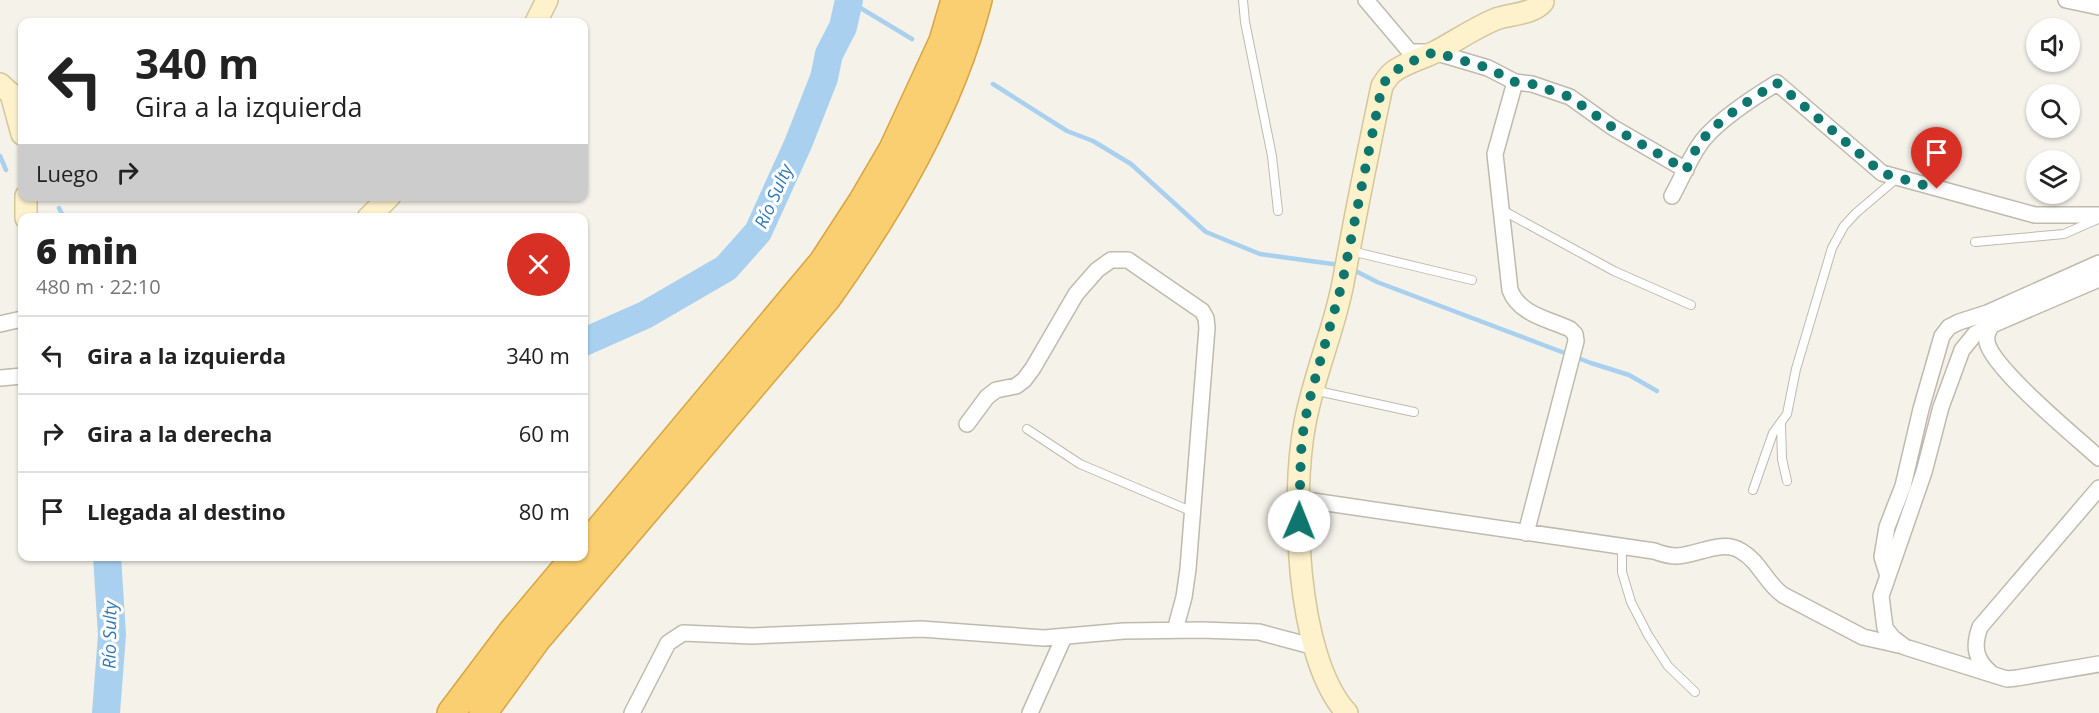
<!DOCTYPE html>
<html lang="es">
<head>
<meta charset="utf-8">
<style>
  :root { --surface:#fff; --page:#f2f2f2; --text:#222; --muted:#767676; --line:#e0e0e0 }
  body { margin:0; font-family:"Open Sans",sans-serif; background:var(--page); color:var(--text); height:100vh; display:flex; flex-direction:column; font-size:22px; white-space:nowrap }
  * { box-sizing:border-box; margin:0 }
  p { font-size:20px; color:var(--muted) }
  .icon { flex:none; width:33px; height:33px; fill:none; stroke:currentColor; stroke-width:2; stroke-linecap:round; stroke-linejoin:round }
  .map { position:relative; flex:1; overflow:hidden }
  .sheet { position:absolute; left:18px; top:213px; width:570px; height:348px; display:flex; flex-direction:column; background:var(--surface); border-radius:12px; box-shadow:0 2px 4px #0004 }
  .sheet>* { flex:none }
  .hud { position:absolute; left:18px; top:18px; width:570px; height:183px; border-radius:12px; box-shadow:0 2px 4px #0004; background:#fff; color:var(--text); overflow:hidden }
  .tools { position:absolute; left:2026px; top:18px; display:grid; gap:12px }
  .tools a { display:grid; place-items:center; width:54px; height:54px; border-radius:50%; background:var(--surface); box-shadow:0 2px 4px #0004; font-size:30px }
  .pin { position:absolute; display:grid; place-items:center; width:51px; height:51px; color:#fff; margin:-62px -26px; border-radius:50% 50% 50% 0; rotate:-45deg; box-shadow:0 0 6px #0007 }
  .pin .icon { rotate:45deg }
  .me { position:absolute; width:66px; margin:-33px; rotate:1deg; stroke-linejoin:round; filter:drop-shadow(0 0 4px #0008) }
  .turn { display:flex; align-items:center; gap:21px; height:126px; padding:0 18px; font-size:27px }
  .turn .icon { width:78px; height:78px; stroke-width:2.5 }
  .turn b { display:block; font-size:42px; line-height:51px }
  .then { display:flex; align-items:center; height:57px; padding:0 18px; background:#0003; gap:12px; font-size:22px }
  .round { display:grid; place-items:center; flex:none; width:63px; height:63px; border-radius:32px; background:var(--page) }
  .headline { display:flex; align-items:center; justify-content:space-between; height:102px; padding:0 18px }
  h1 { font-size:36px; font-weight:800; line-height:45px }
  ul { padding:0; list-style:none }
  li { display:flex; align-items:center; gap:18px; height:78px; padding:0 18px; border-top:2px solid var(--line) }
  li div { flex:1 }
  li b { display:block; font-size:22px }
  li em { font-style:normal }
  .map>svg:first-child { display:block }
</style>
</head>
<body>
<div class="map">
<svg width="2099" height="713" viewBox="0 0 2099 713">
  <rect width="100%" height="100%" fill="#f5f2ea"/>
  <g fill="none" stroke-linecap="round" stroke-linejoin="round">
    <path stroke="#a9d1ef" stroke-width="4.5" d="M849,1l63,38
      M993,84l74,47 26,10 38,23 75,68 54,22 80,11
      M0,156l6,14
      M59,208l5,10
      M1350,268l27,14 214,81 38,12 28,16"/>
    <path stroke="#a9d1ef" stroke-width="28" d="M584,342l61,-27 81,-47 32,-36 40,-88 26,-66 5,-24 14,-27 6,-27
      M106,713l6,-78 -5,-79"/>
    <g stroke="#c0baad" stroke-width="10">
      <path id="lane" d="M1243,0l2,22 27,134 6,55
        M1502,210l112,61 77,34
        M1975,242l89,-8 34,-15
        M1351,251l121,29
        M1313,390l101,22
        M1781,423l1,36 5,22
        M1027,429l53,35 113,48
        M1753,490l20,-57 14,-19 9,-45 36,-121 12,-22 12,-13 40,-34
        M1622,547v25l9,30 17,33 20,31 27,26"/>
    </g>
    <g stroke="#c0baad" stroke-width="18">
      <path id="street" d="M1366,0l44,52h24l54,16 27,14 17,2 38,13 42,30 74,43
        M2066,0l33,7
        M1515,82l-20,72 15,136c9,24 38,29 60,39l5,5 1,7 -50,192
        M1672,196c9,-16 16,-34 26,-49 14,-23 56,-50 79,-64l105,90 153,42h64
        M2099,279l-107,46 -17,9 -13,16 -21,57 -17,65 -43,124 4,32 8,10 12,9 89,28 13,4 10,-1 82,-14
        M0,324l22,-5
        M1992,325c-4,6 -6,10 -5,17 5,26 89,95 112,116
        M0,378l22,-2
        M967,424l20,-27 9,-7 20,-4 8,-6 9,-12 43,-74 21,-24 14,-10h17l74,51 4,7 1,10 -19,241 -4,28 -9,33
        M1299,499l355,52c8,3 14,5 23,5 21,-1 45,-17 64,-5 19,11 24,31 42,44l80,42 40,9
        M1888,576l-6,-19 5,-30 16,-41 18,-77 21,-73 7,-9 10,-5 28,-9 112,-50
        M1991,673c-16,-13 -18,-27 -11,-46l119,-139
        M632,713l36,-70 15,-10 69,3 169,-7 123,9 80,-7 77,-1 58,2 56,15
        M1030,713l34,-76"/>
    </g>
    <g stroke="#d3c69b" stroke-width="24">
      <path id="secondary" d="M536,22l11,-22
        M0,84l11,10 11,40
        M26,196v22
        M368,218l22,-22
        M1347,713c-52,-56 -56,-218 -42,-290 9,-48 29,-93 38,-140 12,-66 25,-131 39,-197 3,-5 6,-10 11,-14 12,-9 28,-13 42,-20 21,-11 39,-24 61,-33 15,-5 37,-5 47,-17"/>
    </g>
    <g stroke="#d9a440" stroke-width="30">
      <path id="highway" d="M584,548l239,-286 39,-60 31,-53 50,-108 12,-41
        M451,713l61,-81 64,-76
        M483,713l54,-74 290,-341c64,-90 123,-189 151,-298"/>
    </g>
    <use href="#lane" stroke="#fff" stroke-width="8"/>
    <use href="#street" stroke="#fff" stroke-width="15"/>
    <use href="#secondary" stroke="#fdf2cc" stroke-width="21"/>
    <use href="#highway" stroke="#f9cf71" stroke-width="27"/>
  </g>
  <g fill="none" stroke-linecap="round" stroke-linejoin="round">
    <path stroke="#0f766e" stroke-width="10" stroke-dasharray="0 18" d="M1299,521l2,-69 3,-28 8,-34 30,-106 40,-198c11,-19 32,-25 52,-34l54,16 27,14 17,2 38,13 42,30 74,43c4,-8 8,-18 13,-26 18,-24 52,-45 78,-61l105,90 55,16"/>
  </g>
  <g text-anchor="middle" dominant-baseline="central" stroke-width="6" stroke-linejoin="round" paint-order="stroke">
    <g font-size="18" font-style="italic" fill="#347ab2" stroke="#fff">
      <text transform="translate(773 196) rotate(-66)">Río Sulty</text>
      <text transform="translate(109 635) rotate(-89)">Río Sulty</text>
    </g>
  </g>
</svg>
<div class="tools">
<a><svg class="icon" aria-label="sound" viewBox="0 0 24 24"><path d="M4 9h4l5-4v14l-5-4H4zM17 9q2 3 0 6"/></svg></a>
<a><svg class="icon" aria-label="search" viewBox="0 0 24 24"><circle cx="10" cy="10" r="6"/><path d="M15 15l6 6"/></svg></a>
<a><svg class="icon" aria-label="layers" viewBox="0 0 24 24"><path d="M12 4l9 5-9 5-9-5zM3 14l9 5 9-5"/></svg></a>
</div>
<div class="pin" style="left:1937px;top:189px;background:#d93025"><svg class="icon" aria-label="arrive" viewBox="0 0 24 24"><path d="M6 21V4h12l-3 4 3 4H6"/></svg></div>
<svg class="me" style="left:1299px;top:521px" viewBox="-20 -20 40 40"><circle r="19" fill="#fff"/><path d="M0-13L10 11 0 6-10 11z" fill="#0f766e"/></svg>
<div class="hud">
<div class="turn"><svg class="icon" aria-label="left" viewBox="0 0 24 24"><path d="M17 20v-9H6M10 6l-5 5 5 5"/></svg><div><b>340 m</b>Gira a la izquierda</div></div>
<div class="then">Luego<svg class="icon" aria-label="right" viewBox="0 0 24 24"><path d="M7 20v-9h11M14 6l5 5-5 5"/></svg></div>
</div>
<section class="sheet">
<div class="headline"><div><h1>6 min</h1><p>480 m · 22:10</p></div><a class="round" style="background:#d93025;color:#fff"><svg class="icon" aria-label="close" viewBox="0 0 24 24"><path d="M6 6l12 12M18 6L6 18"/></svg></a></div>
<ul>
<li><svg class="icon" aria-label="left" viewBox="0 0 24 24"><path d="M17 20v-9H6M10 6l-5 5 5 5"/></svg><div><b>Gira a la izquierda</b></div><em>340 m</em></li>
<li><svg class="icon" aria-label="right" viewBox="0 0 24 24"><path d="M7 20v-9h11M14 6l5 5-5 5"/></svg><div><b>Gira a la derecha</b></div><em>60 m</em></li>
<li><svg class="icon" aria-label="arrive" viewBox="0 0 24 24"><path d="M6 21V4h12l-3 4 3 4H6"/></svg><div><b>Llegada al destino</b></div><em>80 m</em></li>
</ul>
</section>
</div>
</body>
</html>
